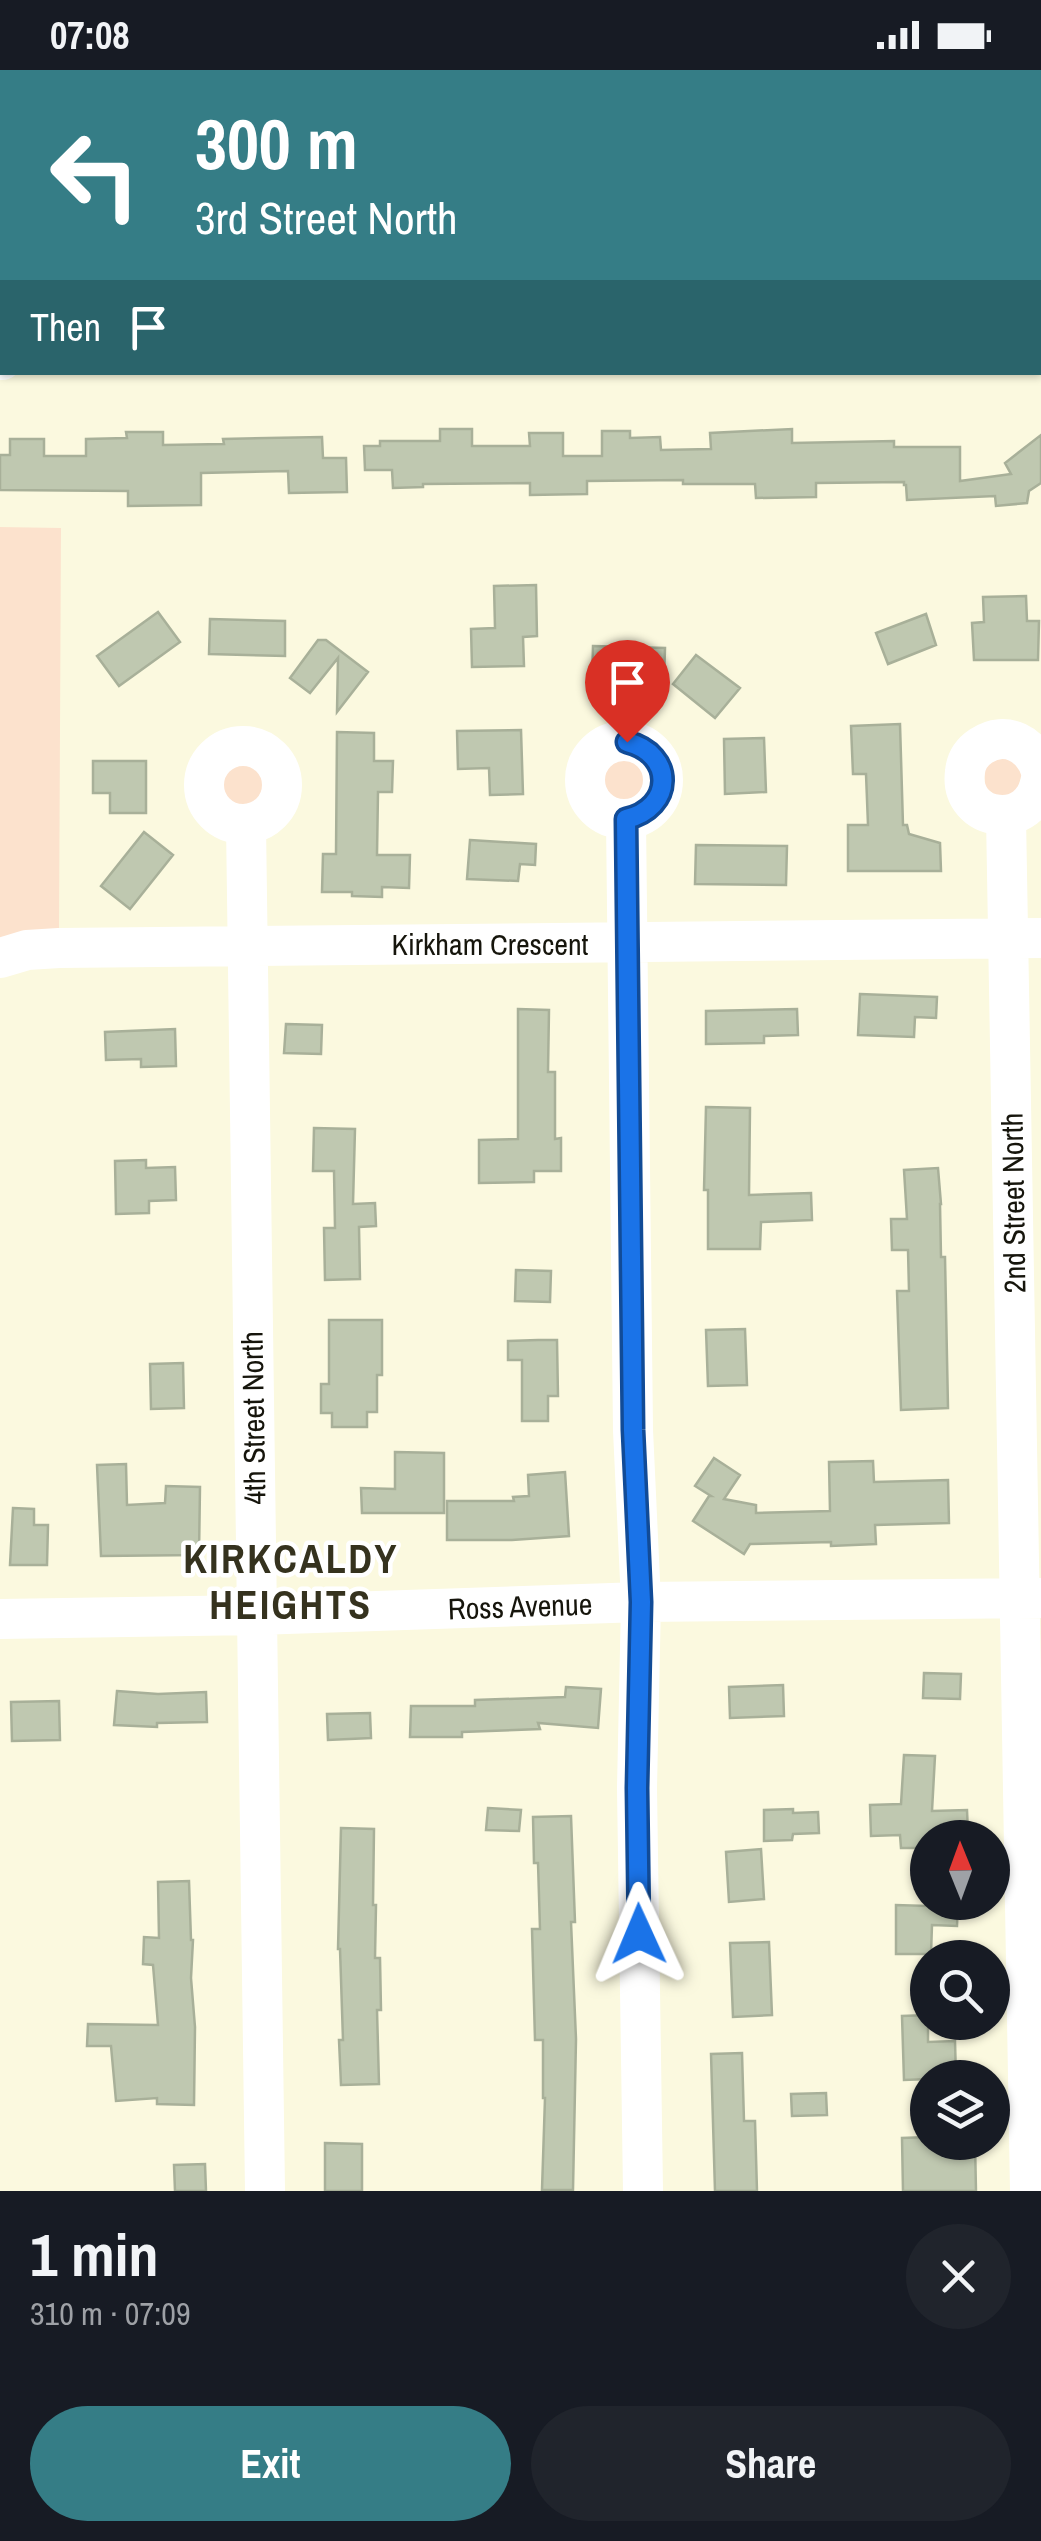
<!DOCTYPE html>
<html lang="en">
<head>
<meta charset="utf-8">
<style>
  :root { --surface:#171b24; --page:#20242c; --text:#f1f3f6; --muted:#9ea1a6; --accent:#357d86 }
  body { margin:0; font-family:"Archivo Narrow",sans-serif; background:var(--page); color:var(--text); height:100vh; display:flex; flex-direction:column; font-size:38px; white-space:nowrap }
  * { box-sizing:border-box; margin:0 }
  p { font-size:32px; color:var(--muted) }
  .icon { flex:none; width:55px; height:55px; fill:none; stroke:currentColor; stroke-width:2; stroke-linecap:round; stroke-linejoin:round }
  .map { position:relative; height:2121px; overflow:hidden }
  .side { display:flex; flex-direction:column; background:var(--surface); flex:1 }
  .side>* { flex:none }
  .guide { position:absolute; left:0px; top:0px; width:1042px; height:305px; box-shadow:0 2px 8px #0004; background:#357d86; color:#fff; overflow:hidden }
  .needle { width:65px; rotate:359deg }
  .tools { position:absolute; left:910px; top:1750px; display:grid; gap:20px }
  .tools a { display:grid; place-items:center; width:100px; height:100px; border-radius:50%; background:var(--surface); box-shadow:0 2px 8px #0004; font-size:50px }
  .pin { position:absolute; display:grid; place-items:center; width:85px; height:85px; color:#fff; margin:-102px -42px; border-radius:50% 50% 50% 0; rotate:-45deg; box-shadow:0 0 10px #0007 }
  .pin .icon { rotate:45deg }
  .me { position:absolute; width:110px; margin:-55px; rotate:359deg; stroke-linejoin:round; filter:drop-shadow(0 0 8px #0008) }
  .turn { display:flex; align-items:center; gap:35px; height:210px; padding:0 30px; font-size:45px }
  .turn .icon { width:130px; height:130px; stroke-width:2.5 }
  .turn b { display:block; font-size:70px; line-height:85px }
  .then { display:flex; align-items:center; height:95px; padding:0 30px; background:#0003; gap:20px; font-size:38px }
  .round { display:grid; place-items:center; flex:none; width:105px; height:105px; border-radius:52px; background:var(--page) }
  .summary { display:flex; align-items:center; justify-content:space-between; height:170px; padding:0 30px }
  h1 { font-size:60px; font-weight:700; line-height:75px }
  .action { display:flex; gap:20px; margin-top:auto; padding:20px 30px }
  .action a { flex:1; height:115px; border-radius:60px; background:var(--accent); color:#fff; font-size:40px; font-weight:700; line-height:115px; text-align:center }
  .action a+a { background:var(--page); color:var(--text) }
  .status { display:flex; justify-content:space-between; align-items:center; height:70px; padding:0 50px; background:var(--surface); direction:ltr }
  .status svg { height:28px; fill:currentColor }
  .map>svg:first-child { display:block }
</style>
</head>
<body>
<div class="status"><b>07:08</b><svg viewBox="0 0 49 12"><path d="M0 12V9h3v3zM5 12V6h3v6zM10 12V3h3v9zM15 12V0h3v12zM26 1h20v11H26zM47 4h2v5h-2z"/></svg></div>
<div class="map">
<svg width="1041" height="2121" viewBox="0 0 1041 2121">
  <rect width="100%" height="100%" fill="#fbf9df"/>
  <path fill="#fce2cd" d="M0,457l61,1 -2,406 -59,9z
    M1001,684l23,14 -8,26 -20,2 -11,-9 -1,-21z
    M602 710a22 22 0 1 1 44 0a22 22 0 1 1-44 0Z
    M221 716a23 23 0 1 1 46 0a23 23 0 1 1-46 0Z"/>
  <path fill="#bfc8b0" stroke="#a8b099" stroke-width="2.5" d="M440,359h32v17h58l-1,-13h34v23h39v-25h28v7l30,-1 1,13 50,-1 -1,-16 82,-4v14l102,-2v6h66v34l51,-7 -6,-11 36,-28v48l-12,8 -2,12 -31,3 -1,-10 -88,4 -1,-15h-2v-3l-88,1v14l-60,1 -1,-14h-72v-4l-96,1v13l-57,1v-12l-107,1v3l-30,1 -1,-18h-27l-1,-24h16v-5h60z
    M126,362h37v13l61,-1 -1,-5 99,-2 1,21h23l1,34 -58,1 -1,-22 -87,2v32l-73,1v-15l-128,-1v-35h10v-16h34v17h42v-17l41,-1z
    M536,515l1,51 -14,1 1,29 -52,1 -1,-38 24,-1 -1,-42z
    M1026,526l1,25h12l-1,39h-64l-2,-37 12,-1 -1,-25z
    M158,542l22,30 -61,44 -22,-30z
    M926,544l10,31 -48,19 -12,-31z
    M210,549l75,2v35l-76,-2z
    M318,570h8l42,32 -31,40 1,-54 -28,35 -20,-15z
    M593,576l72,2 -1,34 -72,-1z
    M696,585l44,33 -25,30 -42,-34z
    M900,654l3,101h4l2,9 31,9 1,28h-93v-46h20l-2,-51h-13l-2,-48z
    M521,660l2,64 -33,1 -1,-27 -31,1 -1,-38z
    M337,662l37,1v28h19l-1,31h-14l-1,63h33l-1,33 -27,-1v10l-30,-1v-4h-30l1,-38h13z
    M764,668l2,54 -41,2 -1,-55z
    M93,691h53v52h-36v-20h-17z
    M144,762l29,23 -43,54 -29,-23z
    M470,770l66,4 -1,21 -15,-1 -2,17 -51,-2z
    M696,775l91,1 -1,39 -91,-1z
    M860,924l77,3 -1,21 -21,-1 -1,20 -56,-2z
    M518,939l31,1 -1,62h7v67l6,-1v33h-27v11l-55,1v-43l39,-1z
    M797,939l1,26 -34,1v7l-58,1v-33z
    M286,954l36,1 -1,29 -37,-1z
    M175,959l1,37 -35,1v-8l-35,1 -1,-28z
    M706,1037l44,1 -1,87 62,-2 1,27 -51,2 -1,27h-52v-59h-4z
    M314,1058l41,1 -2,75 22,-1 1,23 -17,1 1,52 -35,1 -1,-52h11l-1,-57h-21z
    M146,1090v8l29,-1 1,33 -27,1v12l-33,1 -1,-53z
    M938,1098l3,36h-1l1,53h4l3,151 -47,2 -4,-119h12l-1,-41h-16l-1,-31h16l-3,-49z
    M516,1200l35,1 -1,31 -35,-1z
    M329,1250h53v55h-5v37h-10v15h-35v-14h-11v-29h8z
    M745,1259l2,56 -39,1 -2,-56z
    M538,1270h19l1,56h-10v25h-26v-61h-14v-19z
    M183,1293l1,45 -33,1 -1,-45z
    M395,1382l49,1v60h-82l-1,-25 34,1z
    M714,1388l26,17 -16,24 32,6v8l74,-2 -1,-49 44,-1 1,21 74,-2 1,43 -74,2 1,19 -45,2v-4l-81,2 -6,10 -51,-33 16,-25h2l-16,-10z
    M126,1394l1,41 38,-2 1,-17 34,1 -1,68 -98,1 -4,-91z
    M565,1402l4,64 -57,4h-65v-39h67l-1,-4 16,-1 -1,-21z
    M13,1438l21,1v16h14l-1,40h-37z
    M924,1603l37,1 -1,25 -37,-1z
    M783,1615l1,31 -54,2 -1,-31z
    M566,1617l35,2 -3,39 -60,-5 2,6 -78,3v5h-52l1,-31h64v-6l90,-3z
    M117,1621l41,3 48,-2 1,30 -50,1v4l-43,-2z
    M59,1631l1,39 -48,1 -1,-39z
    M370,1643l1,25 -43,2 -1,-26z
    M904,1685l31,1 -3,55 35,-1 1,23 -37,1v4h-3v10h-27l-1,-13 -29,1 -1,-31 31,-1z
    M488,1738l33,2 -2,21 -33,-1z
    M793,1739v4l25,-1 1,21 -26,1 -1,6 -28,1v-31z
    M571,1746l4,106h-4l5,117 -3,151h-31l3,-92h-2v-58h-8l-3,-111h8l-2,-66h-4l-1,-46z
    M341,1758l33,1 -1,76h3l-1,53h5l1,52h-4l2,74 -38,1 -2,-45h4l-3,-91h-2z
    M761,1779l3,50 -35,3 -3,-50z
    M189,1811l2,59h2l-2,38 4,49 -1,78 -37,-1v-6l-41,3 -5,-55h-24l1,-22 70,1 -5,-60 -10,-1 1,-27 15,1 -1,-56z
    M927,1832h31l-1,24 -25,-1 -1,29h-35v-49l32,1z
    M769,1872l3,73 -39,2 -3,-74z
    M928,1945v27l27,-1 1,37 -52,2 -2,-64z
    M742,1983l2,68h11l2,70h-42l-4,-137z
    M826,2023l1,22 -35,1 -1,-22z
    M928,2067v5h47l1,49h-73l-1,-53z
    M325,2073l37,1v47h-37z
    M205,2094l1,27h-31l-1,-26z"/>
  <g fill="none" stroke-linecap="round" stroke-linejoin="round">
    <path stroke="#fff" stroke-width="40" d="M996,0v2
      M0,290h2
      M585 710a39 39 0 1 1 78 0a39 39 0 1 1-78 0Z
      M204 715a39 39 0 1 1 78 0a39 39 0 1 1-78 0Z
      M1041,701c-8,-26 -35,-42 -60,-25 -9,6 -15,15 -16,26 -7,51 69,61 76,6
      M1006,746l24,1375
      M626,749l7,611 8,172 -4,186 6,403
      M246,754l19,1367
      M0,888l27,-8 32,-2 982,-10
      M0,1549l257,-4 384,-13 400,-4"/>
  </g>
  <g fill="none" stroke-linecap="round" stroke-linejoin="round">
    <g stroke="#114b97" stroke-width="25">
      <path id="route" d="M627,672c48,12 47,66 -1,77l7,611 8,172 -4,186 2,146"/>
    </g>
    <use href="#route" stroke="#1a73e8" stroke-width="18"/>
  </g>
  <g text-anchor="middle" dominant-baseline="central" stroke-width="9" stroke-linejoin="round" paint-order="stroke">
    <g font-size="30" fill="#16150c" stroke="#fff">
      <text x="490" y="874">Kirkham Crescent</text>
      <text transform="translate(1013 1133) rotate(-91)">2nd Street North</text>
      <text transform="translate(253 1348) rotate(-91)">4th Street North</text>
      <text transform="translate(520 1536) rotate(-2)">Ross Avenue</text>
    </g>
    <g font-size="40" font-weight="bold" letter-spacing="2.5" fill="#35321e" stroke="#fff">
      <text x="291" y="1488">KIRKCALDY<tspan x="291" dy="46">HEIGHTS</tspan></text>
    </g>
  </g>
</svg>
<div class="tools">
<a><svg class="needle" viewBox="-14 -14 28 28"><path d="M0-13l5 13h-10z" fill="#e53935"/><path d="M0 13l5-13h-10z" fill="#9ea1a6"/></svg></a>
<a><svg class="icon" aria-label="search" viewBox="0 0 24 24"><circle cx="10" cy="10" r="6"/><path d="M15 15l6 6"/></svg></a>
<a><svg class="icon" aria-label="layers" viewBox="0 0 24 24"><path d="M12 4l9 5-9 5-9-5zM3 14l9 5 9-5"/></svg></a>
</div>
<div class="pin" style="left:627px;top:672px;background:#d93025"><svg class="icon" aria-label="arrive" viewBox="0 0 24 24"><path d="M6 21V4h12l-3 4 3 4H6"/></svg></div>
<svg class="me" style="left:639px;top:1864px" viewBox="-20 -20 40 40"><path d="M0-17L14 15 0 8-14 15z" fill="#1a73e8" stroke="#fff" stroke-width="4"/></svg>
<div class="guide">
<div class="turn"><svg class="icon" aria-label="left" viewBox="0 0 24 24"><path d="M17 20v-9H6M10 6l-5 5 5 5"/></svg><div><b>300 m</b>3rd Street North</div></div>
<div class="then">Then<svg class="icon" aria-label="arrive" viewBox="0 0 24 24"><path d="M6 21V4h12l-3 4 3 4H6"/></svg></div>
</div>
</div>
<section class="side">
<div class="summary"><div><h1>1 min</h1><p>310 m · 07:09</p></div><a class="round"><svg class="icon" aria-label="close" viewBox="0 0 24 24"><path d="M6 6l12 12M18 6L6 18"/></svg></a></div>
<div class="action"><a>Exit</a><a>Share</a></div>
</section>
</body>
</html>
